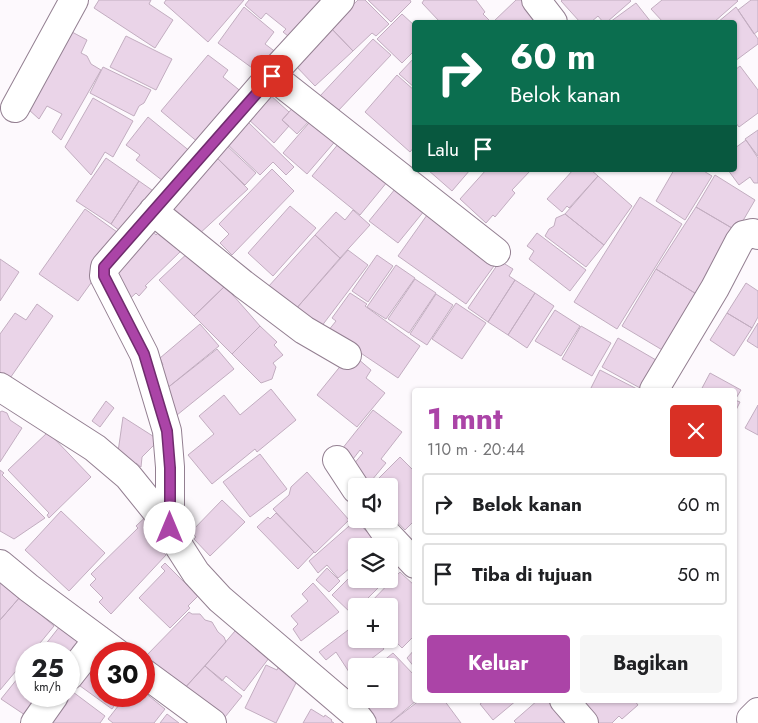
<!DOCTYPE html>
<html lang="id">
<head>
<meta charset="utf-8">
<style>
  :root { --surface:#fff; --page:#f6f6f6; --text:#202124; --muted:#757577; --line:#e0e0e0; --accent:#ab44a7 }
  body { margin:0; font-family:Jost,sans-serif; background:var(--page); color:var(--text); height:100vh; display:flex; flex-direction:column; font-size:19px; white-space:nowrap }
  * { box-sizing:border-box; margin:0 }
  p { font-size:16px; color:var(--muted) }
  .icon { flex:none; width:28px; height:28px; fill:none; stroke:currentColor; stroke-width:2; stroke-linecap:round; stroke-linejoin:round }
  .map { position:relative; flex:1; overflow:hidden }
  .sheet { position:absolute; left:412px; top:388px; width:325px; height:315px; display:flex; flex-direction:column; background:var(--surface); border-radius:5px; box-shadow:0 1px 4px #0004 }
  .sheet>* { flex:none }
  .top-card { position:absolute; left:412px; top:20px; width:325px; height:152px; border-radius:5px; box-shadow:0 1px 4px #0004; background:#0b6e4f; color:#fff; overflow:hidden }
  .buttons { position:absolute; left:348px; top:478px; display:grid; gap:10px }
  .buttons a { display:grid; place-items:center; width:50px; height:50px; border-radius:5px; background:var(--surface); box-shadow:0 1px 4px #0004; font-size:25px }
  .speed { position:absolute; left:15px; top:642px; display:flex; gap:10px; font-size:25px; font-weight:700; text-align:center }
  .speed>* { display:grid; place-content:center; width:65px; height:65px; border-radius:50%; background:var(--surface); box-shadow:0 1px 4px #0004; line-height:1 }
  .speed small { font-size:12px; font-weight:400 }
  .speed .limit { border:8px solid #d22; background:#fff; color:#111 }
  .pin { position:absolute; display:grid; place-items:center; width:42px; height:42px; color:#fff; margin:-21px; border-radius:10px; box-shadow:0 2px 8px #0006 }
  .me { position:absolute; width:55px; margin:-28px; rotate:0deg; stroke-linejoin:round; filter:drop-shadow(0 0 4px #0008) }
  .turn { display:flex; align-items:center; gap:18px; height:105px; padding:0 15px; font-size:22px }
  .turn .icon { width:65px; height:65px; stroke-width:2.5 }
  .turn b { display:block; font-size:35px; line-height:42px }
  .then { display:flex; align-items:center; height:48px; padding:0 15px; background:#0003; gap:10px; font-size:19px }
  .round { display:grid; place-items:center; flex:none; width:52px; height:52px; border-radius:5px; background:var(--page) }
  .headline { display:flex; align-items:center; justify-content:space-between; height:85px; padding:0 15px }
  h1 { font-size:30px; font-weight:700; line-height:38px; color:var(--accent) }
  .button { display:flex; gap:10px; margin-top:auto; padding:10px 15px }
  .button a { flex:1; height:58px; border-radius:5px; background:var(--accent); color:#fff; font-size:20px; font-weight:700; line-height:58px; text-align:center }
  .button a+a { background:var(--page); color:var(--text) }
  ul { padding:0; list-style:none }
  li { display:flex; align-items:center; gap:15px; height:62px; margin:0 10px 8px; padding:0 5px; border:2px solid var(--line); border-radius:5px }
  li div { flex:1 }
  li b { display:block; font-size:19px }
  li em { font-style:normal }
  .map>svg:first-child { display:block }
</style>
</head>
<body>
<div class="map">
<svg width="758" height="723" viewBox="0 0 758 723">
  <rect width="100%" height="100%" fill="#fdf9fd"/>
  <path fill="#ead4e8" stroke="#c2adc0" d="M99,0h52l-2,4 24,16 -18,28 -61,-40z
    M166,0h78l-36,42 -44,-39z
    M249,0h84l-35,44 -15,-12 3,-3 -20,-16 -5,6 -16,-14z
    M358,0h7l24,24 -13,12 -4,-3 -19,18 -23,-24z
    M368,0h42l1,2 -20,20z
    M424,0h52l9,12 -2,2 7,7 -2,1h-48l-18,-19z
    M516,0h6l16,16 -7,6h-38z
    M562,0h68l1,1 -24,21h-4l-5,-6 -7,6h-11l-19,-21z
    M662,0h75l1,1 -24,21h-51l-12,-13z
    M751,0h7v31l-4,3 -16,-24z
    M636,3l15,19h-41z
    M244,7l30,25 -9,12 16,12 -22,17 -41,-30z
    M736,7l22,32v5l-23,17v-39h-17z
    M402,14l13,12v24l-13,13 -25,-24z
    M330,27l23,24 -38,35 -22,-23z
    M72,32l15,8 -6,13 6,3 4,8 10,6 -40,70 -9,-8 10,-18 -15,-8 -8,13 -11,-10z
    M126,36l46,23 -16,31 -46,-23z
    M373,39l18,16 -54,57 -17,-16z
    M208,55l20,15 -5,7 25,20 -42,52 -45,-38z
    M415,57v31l-16,-14z
    M740,66l18,24v23l-19,14 -4,-5v-52z
    M103,67l48,23 -7,13 -5,3 -5,10 -44,-23z
    M397,75l18,16v55l-5,6 -45,-40z
    M269,94l20,18 -7,8 7,6 -15,17 -27,-25z
    M93,98l40,23 -20,36 -8,-5 -14,23 -26,-28z
    M296,104l16,14 -15,16 -15,-14z
    M148,117l49,40 -25,31 -36,-28 4,-5 -14,-10z
    M314,117l24,21 -31,36 -24,-21z
    M247,121l47,46 -8,8 -13,-13 -13,13 -34,-32z
    M758,130v26l-13,-17z
    M344,137l48,39 -32,39 -48,-39z
    M746,140l12,18v25h-4l-4,-6 -11,8 -11,-15h7v-22z
    M225,144l31,29 -11,12 -31,-30z
    M214,155l34,34 -50,46 -33,-27z
    M106,158l33,23 -28,43 -35,-23z
    M272,169l22,22 -62,64 -12,-12 9,-9 -10,-10z
    M428,170h42l-18,21z
    M486,170h45l-19,20 3,3 -20,24 -2,-2 -7,8 -26,-24z
    M573,170h18l7,6 -29,32 -2,-2 -5,6 -15,-13z
    M674,170h28l10,6 -27,44 -29,-19z
    M715,175l40,25 -18,31 -41,-24z
    M598,176l34,30 -28,39 -39,-31z
    M139,181l20,14 -30,43 -18,-14z
    M400,183l29,22 -31,38 -29,-22z
    M640,197l42,27 -65,105 -43,-27z
    M290,206l26,22 -43,48 -25,-23z
    M696,207l41,24 -39,64 -42,-26z
    M432,208l28,20 -6,9 40,29 -28,38 -68,-48z
    M85,209l39,28 -46,64 -39,-27z
    M353,210l17,15 -30,33 -25,-23 21,-23 9,8z
    M565,214l39,31 -18,22 -41,-31 4,-7 5,-3 2,-8z
    M149,227l7,8 6,-6 21,20 -38,37 2,1 -8,9 -3,-3 -13,12 -15,-36z
    M537,233l49,37 -16,21 -41,-32 5,-8 -7,-5z
    M315,235l25,23 -45,52 -27,-23z
    M191,250l34,36 -31,30 -35,-36z
    M348,250l20,15 -47,62 -26,-17z
    M377,255l16,11 -25,36 -16,-11z
    M0,259l19,13 -19,29z
    M500,261l13,8 -4,7 6,4 -27,42 -20,-14z
    M396,265l19,13 -29,41 -19,-12z
    M656,269l42,26 -34,56 -42,-25z
    M415,279l21,14 -27,40 -21,-14z
    M515,280l20,13 -27,42 -20,-13z
    M746,283l12,8v26l-6,11 -25,-15z
    M225,286l35,40 -28,28 -38,-38z
    M350,293l17,11 -2,2 55,40 -22,32 -70,-47 8,-10 -4,-3z
    M535,293l19,13 -27,42 -19,-13z
    M436,294l17,11 -26,40 -17,-11z
    M456,303l30,20 -24,36 -30,-20z
    M37,304l16,12 -47,68 -6,-4v-46l15,-21 11,7z
    M555,310l25,16 -19,30 -26,-15z
    M727,313l25,15 -18,28 -24,-16z
    M758,323v25l-11,-7z
    M200,324l19,22 -53,43 -6,-22 3,-2 -3,-7z
    M260,326l17,16 -3,3 9,10 -10,8 3,4 -4,12 -11,4 -29,-29z
    M581,326l30,17 -19,33 -30,-17z
    M618,338l38,22 -16,28 -38,-21z
    M217,349l17,20 -57,46 -12,-15 1,-11z
    M351,353l20,17 -5,8 19,15 -28,34 -40,-32z
    M600,370l37,19 -1,1h-46z
    M710,373l31,17 -6,10 5,2 -5,10v-22h-34z
    M271,389l25,31 -39,32 -2,-3 -43,35 -24,-29 26,-21 -15,-18 25,-21 16,20z
    M106,401l8,7 -14,19 -8,-6z
    M758,405v30l-13,-7z
    M373,410l29,22 -21,27 5,4 -19,23 -19,-15 15,-18 -3,-3 -14,18 -8,-14z
    M2,411l5,2 3,7 12,8 -22,34v-50z
    M123,417l36,23 -17,17 -1,10 -5,-4 -2,3 -16,-14z
    M48,432l43,45 -42,41 -2,-3 2,-2 -41,-43z
    M260,454l27,35 -37,28 -27,-35z
    M400,457l15,15v48l-10,10 -16,-17v-27h-18z
    M0,470l4,3 -2,2 43,43 -31,21 -14,-8z
    M307,472l42,48 -34,33 -42,-44 16,-14 2,-8z
    M222,500l23,22 -35,34 -16,-17 2,-2 -5,-5z
    M153,510l10,13 -9,9 15,14 -6,6 3,3 -55,59 -12,-12 4,-4 -13,-13 6,-6 -5,-5 47,-46 -2,-2z
    M61,511l44,42 -36,38 -44,-41z
    M276,513l38,39 -16,17 -41,-42 11,-10 2,2z
    M356,520l22,24 -3,2h-19v17l-18,15 -11,-13 -9,8 -9,-12z
    M389,558l9,10 -9,9z
    M165,563l33,33 -10,10 2,2 -20,20 -31,-30 26,-27 -4,-4z
    M327,568l13,13 -11,11 -13,-12z
    M356,571v8h31l-27,27h-4v4l-4,4 -20,-19z
    M400,572l15,14v49l-13,13 -13,-13v-29h-22z
    M0,576l20,21 -20,23z
    M313,583l26,29 -38,29 -8,-12 5,-5 -7,-8 17,-15 -6,-7z
    M20,597l34,29 -23,28h-5v5l-26,31v-70z
    M189,612l3,2h8l5,6 7,2 6,10 6,5 2,5 -43,48 -39,-32z
    M356,624v15h28l-5,4 5,6 -22,17h-6v5l-5,4 -15,-23 -10,8 -7,-8z
    M60,626l18,15 -6,7 5,6 -8,10v-10h-31z
    M235,631l34,27 -25,33 -18,-15 -4,5 -17,-15z
    M415,649v19l-8,-10z
    M393,653l22,23v24h2l-27,23h-18l-12,-14 12,-10h17v-33h-12z
    M95,655l6,5v36h20l-9,13 -36,-26z
    M266,665l11,5 2,-4 11,6 -2,4 9,5 -21,42 -31,-15z
    M205,666l37,30 -21,26 -38,-32z
    M26,668v28h15l-16,19 -24,-16z
    M69,689l36,27 -5,7h-59l20,-27h8z
    M144,692l21,17 -11,14h-41l-5,-4 18,-23h18z
    M420,700h24l17,23h-71z
    M485,700h32l-24,20 -13,-16z
    M538,700h9l19,23h-50l-2,-2z
    M570,700h64l4,5 -16,14 -3,-3 -7,7h-22z
    M311,709l13,8 1,-2 7,5 -1,1 3,2h-31z
    M167,714l12,9h-19z"/>
  <g fill="none" stroke-linecap="round" stroke-linejoin="round">
    <g stroke="#937f91" stroke-width="30">
      <path id="minor" d="M536,0l17,22
        M271,75l225,177
        M15,108l59,-108
        M153,211l90,73 61,46 43,25
        M0,387l95,61 33,28 42,52 10,20 16,25 24,26 135,115 7,9
        M654,390l61,-102 24,-46 5,-7 9,-2 5,2
        M337,460l19,29
        M376,519l9,13 30,32
        M170,528v-61l-3,-36 -23,-77 -40,-78 1,-9 166,-192 69,-75
        M0,564l29,24 89,66
        M144,673l68,50
        M69,676l29,-37
        M564,700l20,23
        M35,723l19,-27
        M755,723l-4,-4 7,-7"/>
    </g>
    <use href="#minor" stroke="#fff" stroke-width="28"/>
  </g>
  <g fill="none" stroke-linecap="round" stroke-linejoin="round">
    <g stroke="#6f2c6d" stroke-width="12">
      <path id="route" d="M170,528v-60l-3,-37 -23,-77 -40,-78v-9l168,-191"/>
    </g>
    <use href="#route" stroke="#ab44a7" stroke-width="9"/>
  </g>
</svg>
<div class="buttons">
<a><svg class="icon" aria-label="sound" viewBox="0 0 24 24"><path d="M4 9h4l5-4v14l-5-4H4zM17 9q2 3 0 6"/></svg></a>
<a><svg class="icon" aria-label="layers" viewBox="0 0 24 24"><path d="M12 4l9 5-9 5-9-5zM3 14l9 5 9-5"/></svg></a>
<a>+</a>
<a>−</a>
</div>
<div class="speed"><div>25<small>km/h</small></div><div class="limit">30</div></div>
<div class="pin" style="left:272px;top:76px;background:#d93025"><svg class="icon" aria-label="arrive" viewBox="0 0 24 24"><path d="M6 21V4h12l-3 4 3 4H6"/></svg></div>
<svg class="me" style="left:170px;top:528px" viewBox="-20 -20 40 40"><circle r="19" fill="#fff"/><path d="M0-13L10 11 0 6-10 11z" fill="#ab44a7"/></svg>
<div class="top-card">
<div class="turn"><svg class="icon" aria-label="right" viewBox="0 0 24 24"><path d="M7 20v-9h11M14 6l5 5-5 5"/></svg><div><b>60 m</b>Belok kanan</div></div>
<div class="then">Lalu<svg class="icon" aria-label="arrive" viewBox="0 0 24 24"><path d="M6 21V4h12l-3 4 3 4H6"/></svg></div>
</div>
<section class="sheet">
<div class="headline"><div><h1>1 mnt</h1><p>110 m · 20:44</p></div><a class="round" style="background:#d93025;color:#fff"><svg class="icon" aria-label="close" viewBox="0 0 24 24"><path d="M6 6l12 12M18 6L6 18"/></svg></a></div>
<ul>
<li><svg class="icon" aria-label="right" viewBox="0 0 24 24"><path d="M7 20v-9h11M14 6l5 5-5 5"/></svg><div><b>Belok kanan</b></div><em>60 m</em></li>
<li><svg class="icon" aria-label="arrive" viewBox="0 0 24 24"><path d="M6 21V4h12l-3 4 3 4H6"/></svg><div><b>Tiba di tujuan</b></div><em>50 m</em></li>
</ul>
<div class="button"><a>Keluar</a><a>Bagikan</a></div>
</section>
</div>
</body>
</html>
